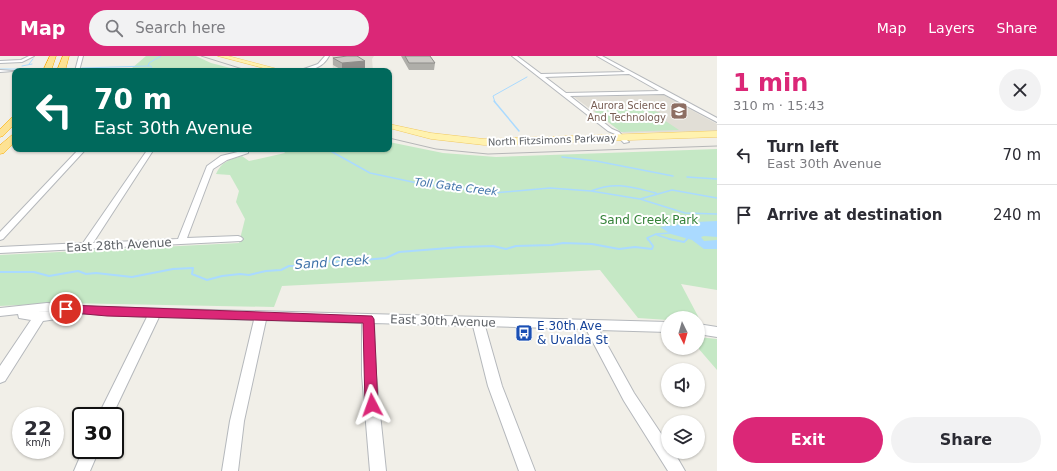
<!DOCTYPE html>
<html lang="en">
<head>
<meta charset="utf-8">
<style>
  :root { --surface:#fff; --page:#f2f2f3; --text:#2b2b33; --muted:#7c7c81; --line:#e1e1e2; --accent:#db2777 }
  body { margin:0; font-family:"DejaVu Sans",sans-serif; background:var(--page); color:var(--text); height:100vh; display:flex; flex-direction:column; font-size:15px; white-space:nowrap }
  * { box-sizing:border-box; margin:0 }
  p { font-size:13px; color:var(--muted) }
  .icon { flex:none; width:22px; height:22px; fill:none; stroke:currentColor; stroke-width:2; stroke-linecap:round; stroke-linejoin:round }
  .map { position:relative; flex:1; overflow:hidden }
  .panel { display:flex; flex-direction:column; background:var(--surface); width:340px }
  .panel>* { flex:none }
  .guide { position:absolute; left:12px; top:12px; width:380px; height:84px; border-radius:8px; box-shadow:0 1px 3px #0004; background:#00695c; color:#fff; overflow:hidden }
  .needle { width:26px; rotate:175deg }
  .controls { position:absolute; left:661px; top:255px; display:grid; gap:8px }
  .controls a { display:grid; place-items:center; width:44px; height:44px; border-radius:50%; background:var(--surface); box-shadow:0 1px 3px #0004; font-size:20px }
  .speed { position:absolute; left:12px; top:351px; display:flex; gap:8px; font-size:20px; font-weight:700; text-align:center }
  .speed>* { display:grid; place-content:center; width:52px; height:52px; border-radius:50%; background:var(--surface); box-shadow:0 1px 3px #0004; line-height:1 }
  .speed small { font-size:10px; font-weight:400 }
  .speed .limit { border:2px solid #111; border-radius:6px; background:#fff; color:#111 }
  .pin { position:absolute; display:grid; place-items:center; width:34px; height:34px; color:#fff; margin:-17px; border:2px solid #fff; border-radius:50%; box-shadow:0 1px 4px #0007 }
  .me { position:absolute; width:44px; margin:-22px; rotate:356deg; stroke-linejoin:round; filter:drop-shadow(0 0 3px #0008) }
  .turn { display:flex; align-items:center; gap:14px; height:84px; padding:0 16px; font-size:18px }
  .turn .icon { width:52px; height:52px; stroke-width:2.5 }
  .turn b { display:block; font-size:28px; line-height:34px }
  .round { display:grid; place-items:center; flex:none; width:42px; height:42px; border-radius:21px; background:var(--page) }
  .summary { display:flex; align-items:center; justify-content:space-between; height:68px; padding:0 16px }
  h1 { font-size:24px; font-weight:600; line-height:30px; color:var(--accent) }
  .action { display:flex; gap:8px; margin-top:auto; padding:8px 16px }
  .action a { flex:1; height:46px; border-radius:24px; background:var(--accent); color:#fff; font-size:16px; font-weight:600; line-height:46px; text-align:center }
  .action a+a { background:var(--page); color:var(--text) }
  ul { padding:0; list-style:none }
  li { display:flex; align-items:center; gap:12px; height:60px; padding:0 16px; border-top:1px solid var(--line) }
  li div { flex:1 }
  li b { display:block; font-size:15px }
  li em { font-style:normal }
  header { display:flex; align-items:center; gap:24px; box-sizing:border-box; height:56px; padding:0 20px; background:var(--accent); color:#fff }
  header strong { font-size:19px }
  nav { display:flex; gap:22px; margin-inline-start:auto; font-size:14px }
  .search { width:280px; height:36px; background:var(--page); display:flex; align-items:center; gap:10px; box-sizing:border-box; padding:0 14px; border-radius:22px; color:var(--muted); font-size:15px }
  main { display:flex; flex:1; min-height:0 }
  .map>svg:first-child { display:block }
</style>
</head>
<body>
<header>
<strong>Map</strong>
<div class="search"><svg class="icon" aria-label="search" viewBox="0 0 24 24"><circle cx="10" cy="10" r="6"/><path d="M15 15l6 6"/></svg>Search here</div>
<nav><a>Map</a><a>Layers</a><a>Share</a></nav>
</header>
<main>
<div class="map">
<svg width="717" height="415" viewBox="0 0 717 415">
  <rect width="100%" height="100%" fill="#f1efe8"/>
  <path fill="#e1ded6" d="M332,0h42l-2,3 1,12h-40z
    M664,39l53,29v7l-94,2 -49,-36z"/>
  <path fill="#c5e8c5" d="M146,0h50l15,7 31,8h-106l-4,-3z
    M642,53l2,2 5,-2 14,5 -5,2 21,14 -58,2 -27,-21z
    M389,86l54,11 53,4 221,-8v141l-36,-6 20,38 -3,-1v-3h-30v2l-30,-2 -38,-48 -318,16 -8,21 -211,-4 -63,3v-51l239,-12 6,-24 -9,-17 3,-11 -9,-16 -14,-1c5,-12 14,-15 26,-18l7,5 36,-8 -3,-4h107z
    M698,281l19,2v31l-19,-22z"/>
  <path fill="#aadaff" d="M717,165v16l-13,-1 -3,1 3,4 13,-1v9h-13l-12,-9 -21,-6 -11,-7 36,-5z"/>
  <g fill="none" stroke-linecap="round" stroke-linejoin="round">
    <path stroke="#aadaff" stroke-width="1" d="M29,8l4,-5
      M22,10l10,-2
      M82,12l66,-2
      M0,13h35
      M152,15l-1,-5h-3l1,-3 12,-7
      M495,46l-2,-6 34,-19"/>
    <path stroke="#aadaff" stroke-width="1.5" d="M494,45l25,30
      M327,93l43,24 52,11 72,9 56,-5 41,3 49,8 45,14 32,1
      M562,101l34,4 77,15
      M687,121l30,2
      M591,135c25,-10 40,-4 65,2
      M640,143l32,-9 45,8
      M657,179l16,5
      M648,184l-1,-2 9,-4 14,-1
      M686,184l3,-3"/>
    <path stroke="#aadaff" stroke-width="2" d="M669,183l15,3 3,-3
      M0,216h34l15,4 29,-5 8,3 10,-1 36,4 41,-8 20,-1 -1,6 15,6 15,-4 18,-2 9,1 17,-4 15,-1 8,-4h20l15,-5 18,1 44,-4 13,-6 62,-5 32,-1 13,3 10,-3 36,-1 11,-2 29,1 27,5 16,-2 17,2 1,-3 -5,-7"/>
    <g stroke="#b5b8bc" stroke-width="2">
      <path id="minor" d="M29,0h5l-12,6 -22,1v-2l21,-1z
        M79,0h4l-4,15h-4z
        M325,0h4c-6,12 -19,15 -31,15l20,-7z
        M512,0h5l24,18 84,-2 -28,-16h5l115,62v4l-53,-28 -94,2 42,33 7,3 10,10 -5,1 -9,-9 -7,-3zM629,18l30,17 -93,2 -21,-16z
        M0,14l13,1 -13,1z
        M79,93h7l-83,90 -3,1v-8z
        M148,93h6l-61,94 85,-4 29,-73 14,-10 25,-6 2,1v2l-21,7 -14,9 -26,69 51,-2 3,1 2,2 -2,2 -241,12v-6l83,-4z
        M47,247l51,4 570,15v10l-69,-2 35,63 34,51v8h6l11,19h-17l-44,-70 -38,-72 -101,-3 17,60 33,85h-16l-31,-85 -15,-60 -99,-3 2,52 10,96h-16l-8,-96v-52l-96,-3 -22,101 -6,50h-16l8,-50 24,-101 -95,-3 -47,99h-14l49,-99 -76,-4 -1,4 -27,4 -38,60 -5,2v-17l31,-46 -12,-2 -1,-4 -18,2v-8zM47,255h3l-13,1z
        M698,268l19,3v10l-19,-3z
        M83,394h16l-9,21h-16z"/>
    </g>
    <g stroke="#f2c960" stroke-width="1">
      <path id="major" d="M218,0h10l57,15h-10z
        M389,68l42,9 53,6 233,-8v6l-233,8 -53,-6 -42,-11z"/>
    </g>
    <g stroke="#f9ab00" stroke-width="1">
      <path id="highway" d="M50,0h6l-5,15h-8z
        M63,0h6l-4,15h-8z
        M15,60v8l-12,12 -3,1v-8l12,-12z
        M15,78v8l-11,11 -4,1v-9l12,-10z"/>
    </g>
    <use href="#minor" fill="#fff" fill-rule="evenodd"/>
    <use href="#major" fill="#fff2af" fill-rule="evenodd"/>
    <use href="#highway" fill="#fde293" fill-rule="evenodd"/>
    <path stroke="#b6b7b8" stroke-width="1" d="M201,0l48,15
      M389,82l47,11 52,5 229,-8"/>
  </g>
  <path fill="#afaea9" d="M401,0h29l5,7 -1,7h-25z
    M333,2l32,3v7l-23,2 -9,-5z"/>
  <path fill="#8f8d8a" d="M365,5v7l-23,2v-7z"/>
  <path fill="#cccac5" stroke="#8f8d8a" d="M347,0h10l8,5 -23,2 -9,-5z
    M405,0h25l5,7h-26z"/>
  <path fill="#db2777" stroke="#8e194d" d="M66,249l306,11 2,3 4,86 -2,4 -4,2 -5,-2 -2,-4 -2,-82 -256,-7 -44,-4 -2,-3 2,-3z"/>
  <defs>
    <g id="school-square" transform="scale(0.9)"><rect x="-9" y="-9" width="18" height="18" rx="4" fill="#8d6e63" stroke="#fff"/><path d="M0-5L7-2L0 1L-7-2ZM-4 1L0 2.5L4 1V4Q0 6-4 4Z" fill="#fff"/></g>
    <g id="bus-square" transform="scale(0.9)"><rect x="-9" y="-9" width="18" height="18" rx="4" fill="#1a4fb4" stroke="#fff"/><path d="M-5-6H5V4H4V6H2V4H-2V6H-4V4H-5ZM-3.5-4V0h7V-4ZM-3.5 1.2v1.5H-2V1.2ZM2 1.2v1.5H3.5V1.2Z" fill="#fff"/></g>
  </defs>
  <g fill-rule="evenodd">
    <use href="#school-square" x="679" y="55"/>
    <use href="#bus-square" x="524" y="277"/>
  </g>
  <g text-anchor="middle" dominant-baseline="central" stroke-width="4" stroke-linejoin="round" paint-order="stroke">
    <g font-size="10" fill="#785e54" stroke="#fff" text-anchor="end">
      <text x="666" y="49">Aurora Science<tspan x="666" dy="12">And Technology</tspan></text>
    </g>
    <g font-size="10" fill="#5f6368" stroke="#fff">
      <text transform="translate(552 84) rotate(-2)">North Fitzsimons Parkway</text>
    </g>
    <g font-size="11" font-style="italic" fill="#4174aa" stroke="#fff">
      <text transform="translate(456 131) rotate(7)">Toll Gate Creek</text>
    </g>
    <g font-size="12" fill="#348238" stroke="#fff">
      <text x="649" y="164">Sand Creek Park</text>
    </g>
    <g font-size="12" fill="#5f6368" stroke="#fff">
      <text transform="translate(119 189) rotate(-3)">East 28th Avenue</text>
      <text transform="translate(443 265) rotate(2)">East 30th Avenue</text>
    </g>
    <g font-size="12" fill="#164399" stroke="#fff" text-anchor="start">
      <text x="537" y="270">E 30th Ave<tspan x="537" dy="14">&amp; Uvalda St</tspan></text>
    </g>
    <g font-size="13" font-style="italic" fill="#4174aa" stroke="#fff">
      <text transform="translate(332 206) rotate(-4)">Sand Creek</text>
    </g>
  </g>
</svg>
<div class="controls">
<a><svg class="needle" viewBox="-14 -14 28 28"><path d="M0-13l5 13h-10z" fill="#e53935"/><path d="M0 13l5-13h-10z" fill="#7c7c81"/></svg></a>
<a><svg class="icon" aria-label="sound" viewBox="0 0 24 24"><path d="M4 9h4l5-4v14l-5-4H4zM17 9q2 3 0 6"/></svg></a>
<a><svg class="icon" aria-label="layers" viewBox="0 0 24 24"><path d="M12 4l9 5-9 5-9-5zM3 14l9 5 9-5"/></svg></a>
</div>
<div class="speed"><div>22<small>km/h</small></div><div class="limit">30</div></div>
<div class="pin" style="left:66px;top:253px;background:#d93025"><svg class="icon" aria-label="arrive" viewBox="0 0 24 24"><path d="M6 21V4h12l-3 4 3 4H6"/></svg></div>
<svg class="me" style="left:372px;top:349px" viewBox="-20 -20 40 40"><path d="M0-17L14 15 0 8-14 15z" fill="#db2777" stroke="#fff" stroke-width="4"/></svg>
<div class="guide">
<div class="turn"><svg class="icon" aria-label="left" viewBox="0 0 24 24"><path d="M17 20v-9H6M10 6l-5 5 5 5"/></svg><div><b>70 m</b>East 30th Avenue</div></div>
</div>
</div>
<section class="panel">
<div class="summary"><div><h1>1 min</h1><p>310 m · 15:43</p></div><a class="round"><svg class="icon" aria-label="close" viewBox="0 0 24 24"><path d="M6 6l12 12M18 6L6 18"/></svg></a></div>
<ul>
<li><svg class="icon" aria-label="left" viewBox="0 0 24 24"><path d="M17 20v-9H6M10 6l-5 5 5 5"/></svg><div><b>Turn left</b><p>East 30th Avenue</p></div><em>70 m</em></li>
<li><svg class="icon" aria-label="arrive" viewBox="0 0 24 24"><path d="M6 21V4h12l-3 4 3 4H6"/></svg><div><b>Arrive at destination</b></div><em>240 m</em></li>
</ul>
<div class="action"><a>Exit</a><a>Share</a></div>
</section>
</main>
</body>
</html>
